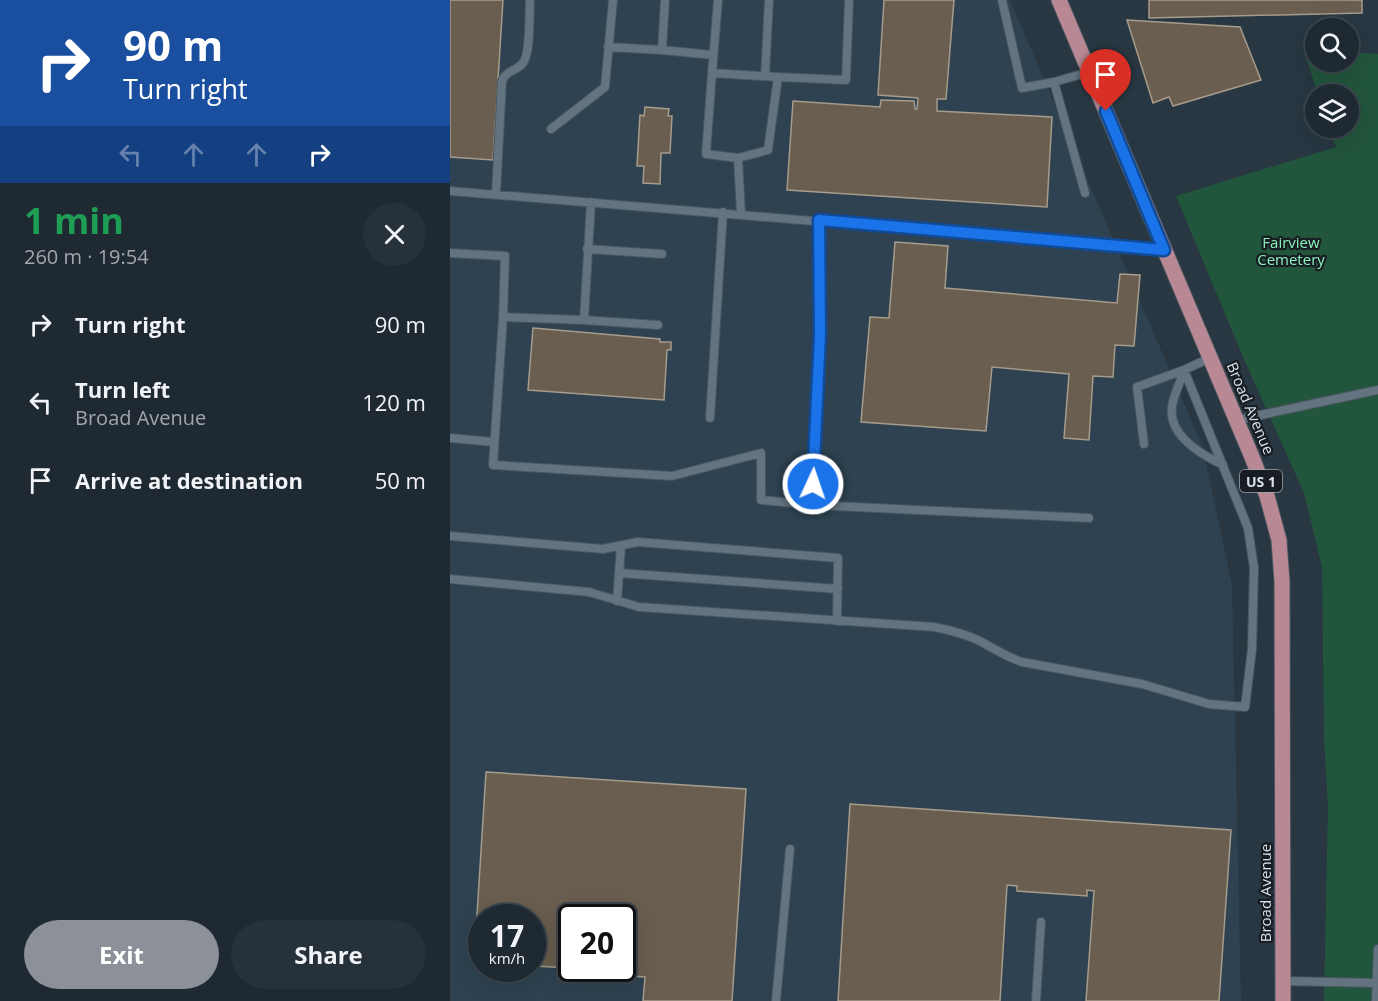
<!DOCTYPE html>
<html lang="en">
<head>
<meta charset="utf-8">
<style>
  :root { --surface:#1e2932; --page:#26313a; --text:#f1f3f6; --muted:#a1a6ac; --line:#3c454d; --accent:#8c9099 }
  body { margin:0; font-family:"Open Sans",sans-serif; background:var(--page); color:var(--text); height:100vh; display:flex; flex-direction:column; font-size:22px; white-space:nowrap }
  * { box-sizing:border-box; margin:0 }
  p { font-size:20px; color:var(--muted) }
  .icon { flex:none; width:33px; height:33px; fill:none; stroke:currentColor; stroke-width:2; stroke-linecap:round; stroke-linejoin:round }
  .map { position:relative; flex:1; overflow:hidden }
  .details { display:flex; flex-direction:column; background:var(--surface); width:450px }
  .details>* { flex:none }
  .banner { background:#1a4fa0; color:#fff; overflow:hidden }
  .buttons { position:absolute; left:855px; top:18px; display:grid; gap:12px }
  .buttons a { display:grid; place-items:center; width:54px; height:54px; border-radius:50%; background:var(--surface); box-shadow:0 6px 24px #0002,0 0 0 2px var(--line); font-size:30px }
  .speed { position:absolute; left:18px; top:904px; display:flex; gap:12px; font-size:30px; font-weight:700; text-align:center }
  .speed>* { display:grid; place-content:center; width:78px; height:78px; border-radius:50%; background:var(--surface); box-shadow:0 6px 24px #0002,0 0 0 2px var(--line); line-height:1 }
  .speed small { font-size:15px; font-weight:400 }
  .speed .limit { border:3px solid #111; border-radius:9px; background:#fff; color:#111 }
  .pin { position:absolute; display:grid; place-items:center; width:51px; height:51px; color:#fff; margin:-62px -26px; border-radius:50% 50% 50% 0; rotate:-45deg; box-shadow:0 0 6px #0007 }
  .pin .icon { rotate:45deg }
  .me { position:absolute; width:66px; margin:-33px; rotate:3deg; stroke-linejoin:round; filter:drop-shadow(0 0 4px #0008) }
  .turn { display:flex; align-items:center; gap:21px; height:126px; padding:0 24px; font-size:27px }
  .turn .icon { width:78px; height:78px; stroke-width:2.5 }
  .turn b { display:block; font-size:42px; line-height:51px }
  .lanes { display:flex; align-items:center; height:57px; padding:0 24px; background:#0003; justify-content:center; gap:30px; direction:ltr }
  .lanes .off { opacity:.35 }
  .round { display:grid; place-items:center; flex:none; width:63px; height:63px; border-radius:32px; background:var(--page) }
  .headline { display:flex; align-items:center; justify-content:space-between; height:102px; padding:0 24px }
  h1 { font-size:36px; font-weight:700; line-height:45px; color:#1e9e55 }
  .action { display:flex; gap:12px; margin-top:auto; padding:12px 24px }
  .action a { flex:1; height:69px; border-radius:36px; background:var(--accent); color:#fff; font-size:24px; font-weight:700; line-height:69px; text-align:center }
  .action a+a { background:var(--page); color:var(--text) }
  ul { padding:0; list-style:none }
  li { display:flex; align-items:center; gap:18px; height:78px; padding:0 24px }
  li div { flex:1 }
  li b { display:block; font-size:22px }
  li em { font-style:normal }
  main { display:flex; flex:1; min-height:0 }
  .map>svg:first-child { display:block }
</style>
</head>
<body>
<main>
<section class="details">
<div class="banner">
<div class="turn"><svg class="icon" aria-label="right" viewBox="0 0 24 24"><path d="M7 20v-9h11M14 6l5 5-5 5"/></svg><div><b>90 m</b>Turn right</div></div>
<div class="lanes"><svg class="icon off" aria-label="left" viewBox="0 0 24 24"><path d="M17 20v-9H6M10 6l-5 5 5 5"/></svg><svg class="icon off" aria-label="ahead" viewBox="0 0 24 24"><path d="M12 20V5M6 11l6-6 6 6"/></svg><svg class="icon off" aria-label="ahead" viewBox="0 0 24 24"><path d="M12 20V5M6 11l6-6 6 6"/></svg><svg class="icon" aria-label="right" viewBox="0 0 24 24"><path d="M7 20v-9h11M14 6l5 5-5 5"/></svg></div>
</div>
<div class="headline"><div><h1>1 min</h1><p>260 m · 19:54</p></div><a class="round"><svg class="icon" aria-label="close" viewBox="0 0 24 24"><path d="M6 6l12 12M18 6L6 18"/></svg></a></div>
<ul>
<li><svg class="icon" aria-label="right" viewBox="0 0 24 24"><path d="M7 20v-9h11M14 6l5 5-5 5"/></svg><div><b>Turn right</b></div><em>90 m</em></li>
<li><svg class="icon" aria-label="left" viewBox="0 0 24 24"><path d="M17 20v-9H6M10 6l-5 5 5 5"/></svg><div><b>Turn left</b><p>Broad Avenue</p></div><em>120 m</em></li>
<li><svg class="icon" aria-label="arrive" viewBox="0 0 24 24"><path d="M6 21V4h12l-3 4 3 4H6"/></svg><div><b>Arrive at destination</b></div><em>50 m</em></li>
</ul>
<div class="action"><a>Exit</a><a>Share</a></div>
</section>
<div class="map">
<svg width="928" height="1001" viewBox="0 0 928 1001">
  <rect width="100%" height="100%" fill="#283742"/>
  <path fill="#2e4251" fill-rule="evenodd" d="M0,0h560l192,445 30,139 9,417h-791zM32,918h50v51h-50zM122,918h50v51h-50z"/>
  <path fill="#22563c" d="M853,49l12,1 1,12h32l1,-10 29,2v947h-54l4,-195 -4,-69 -2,-170 -18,-74 -61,-136 -67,-161 160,-49 -7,-19h19v-34h-30z"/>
  <path fill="#695e4f" stroke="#a79c8b" stroke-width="1.5" d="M0,0h53l-10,160 -43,-3z
    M434,0h70l-8,99h-9v12l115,6 -5,90 -260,-17 6,-89 87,6 1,-7 33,1 1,8h2l1,-11 -40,-3z
    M699,0h213v13l-213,5z
    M677,20l113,7 21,53 -88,26 -4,-9 -16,6z
    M195,107l24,2 -1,7h4l-2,37h-9l-1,31 -17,-1 1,-17h-7l3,-51 4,1z
    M445,242l53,4 -3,42 172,15 3,-29 20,1 -6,71 -19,-1 -2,32 -20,-1 -4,64 -25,-2 5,-64 -77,-7 -6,64 -125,-9 9,-105 19,1z
    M83,328l127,11v3h11v8h-4l-3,50 -136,-10z
    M36,772l260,17 -14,212h-89l2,-24 -52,-3 1,-4 -10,-1h38v-51h-50v50l-40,-2v-48h-50v45l-8,-1z
    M400,804l381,26 -12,171h-133l8,-110 -7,-1v6l-70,-5v-5l-10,-1 -7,116h-162z"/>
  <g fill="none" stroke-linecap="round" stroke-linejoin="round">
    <g stroke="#48555e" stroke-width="10">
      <path id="lane" d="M552,0l20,88 32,-6 35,-10
        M158,47l54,3 3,-50
        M212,50l51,5
        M262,73l6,-73
        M315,76l4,-76
        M328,77l68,3 3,-80
        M604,82l31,111
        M101,129l54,-42 8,-87
        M288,158l30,-8 10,-73 -66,-4 -6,81 32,4 3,56
        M0,191l714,59
        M46,194l6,-113c4,-11 15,-10 21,-18 8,-11 6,-49 7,-63
        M141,202l-7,118 -81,-3 -10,148 179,11 89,-23v47l51,5
        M369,220l1,114 -8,171 277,13
        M137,249l75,5
        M0,253l55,3 -2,61
        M134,320l74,5
        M734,370c-3,12 -11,25 -12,37 -4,28 30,48 51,58
        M260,418l13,-206
        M787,420l141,-30
        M0,438l44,4
        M694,444l-7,-57 47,-17 26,-12
        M0,536l153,13 35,-7 200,16 -1,63
        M169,573l219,16
        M0,579l139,13 50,15 295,20c16,3 31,7 46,14 14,8 27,16 42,21l120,22 67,20 36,3 7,-58 2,-81 -6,-40 -64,-158
        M167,601l4,-55
        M833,981l93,2
        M326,1001l14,-152
        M586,1001l5,-79
        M926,1001l2,-52"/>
    </g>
    <g stroke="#48555e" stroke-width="17">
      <path id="primary" d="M609,0l193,457 15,39 12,44 3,42 1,419"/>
    </g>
    <use href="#lane" stroke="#63737f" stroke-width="8"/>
    <use href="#primary" stroke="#b88994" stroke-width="15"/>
  </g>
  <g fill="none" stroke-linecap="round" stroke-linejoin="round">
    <g stroke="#114b97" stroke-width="15">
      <path id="route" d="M363,484l7,-150 -1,-114 345,30 -58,-139"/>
    </g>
    <use href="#route" stroke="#1a73e8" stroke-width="10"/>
  </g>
  <g text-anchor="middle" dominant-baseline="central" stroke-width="4.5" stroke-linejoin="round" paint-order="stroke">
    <rect fill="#171d22" stroke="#9fa7ad" stroke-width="1.5" x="790" y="470" width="42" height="22" rx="4.5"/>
    <g font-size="14" font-weight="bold" fill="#d9e2e8">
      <text x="811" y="481">US 1</text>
    </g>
    <g font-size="15" fill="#8af0ba" stroke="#171d22">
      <text x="841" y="242">Fairview<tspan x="841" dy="17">Cemetery</tspan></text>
    </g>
    <g font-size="15" fill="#d9e2e8" stroke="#171d22">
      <text transform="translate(801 408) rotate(67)">Broad Avenue</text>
      <text transform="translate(815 893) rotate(-90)">Broad Avenue</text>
    </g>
  </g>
</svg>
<div class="buttons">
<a><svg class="icon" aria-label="search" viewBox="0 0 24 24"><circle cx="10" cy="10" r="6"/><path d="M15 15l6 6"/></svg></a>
<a><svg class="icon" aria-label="layers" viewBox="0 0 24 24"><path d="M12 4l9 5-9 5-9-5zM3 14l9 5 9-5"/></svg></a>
</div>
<div class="speed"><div>17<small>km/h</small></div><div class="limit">20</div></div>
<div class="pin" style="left:656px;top:111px;background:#d93025"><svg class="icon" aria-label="arrive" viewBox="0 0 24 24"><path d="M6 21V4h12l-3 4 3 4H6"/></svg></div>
<svg class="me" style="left:363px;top:484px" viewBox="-20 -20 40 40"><circle r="17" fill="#1a73e8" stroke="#fff" stroke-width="3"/><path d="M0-11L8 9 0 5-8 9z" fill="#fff"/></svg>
</div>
</main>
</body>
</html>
